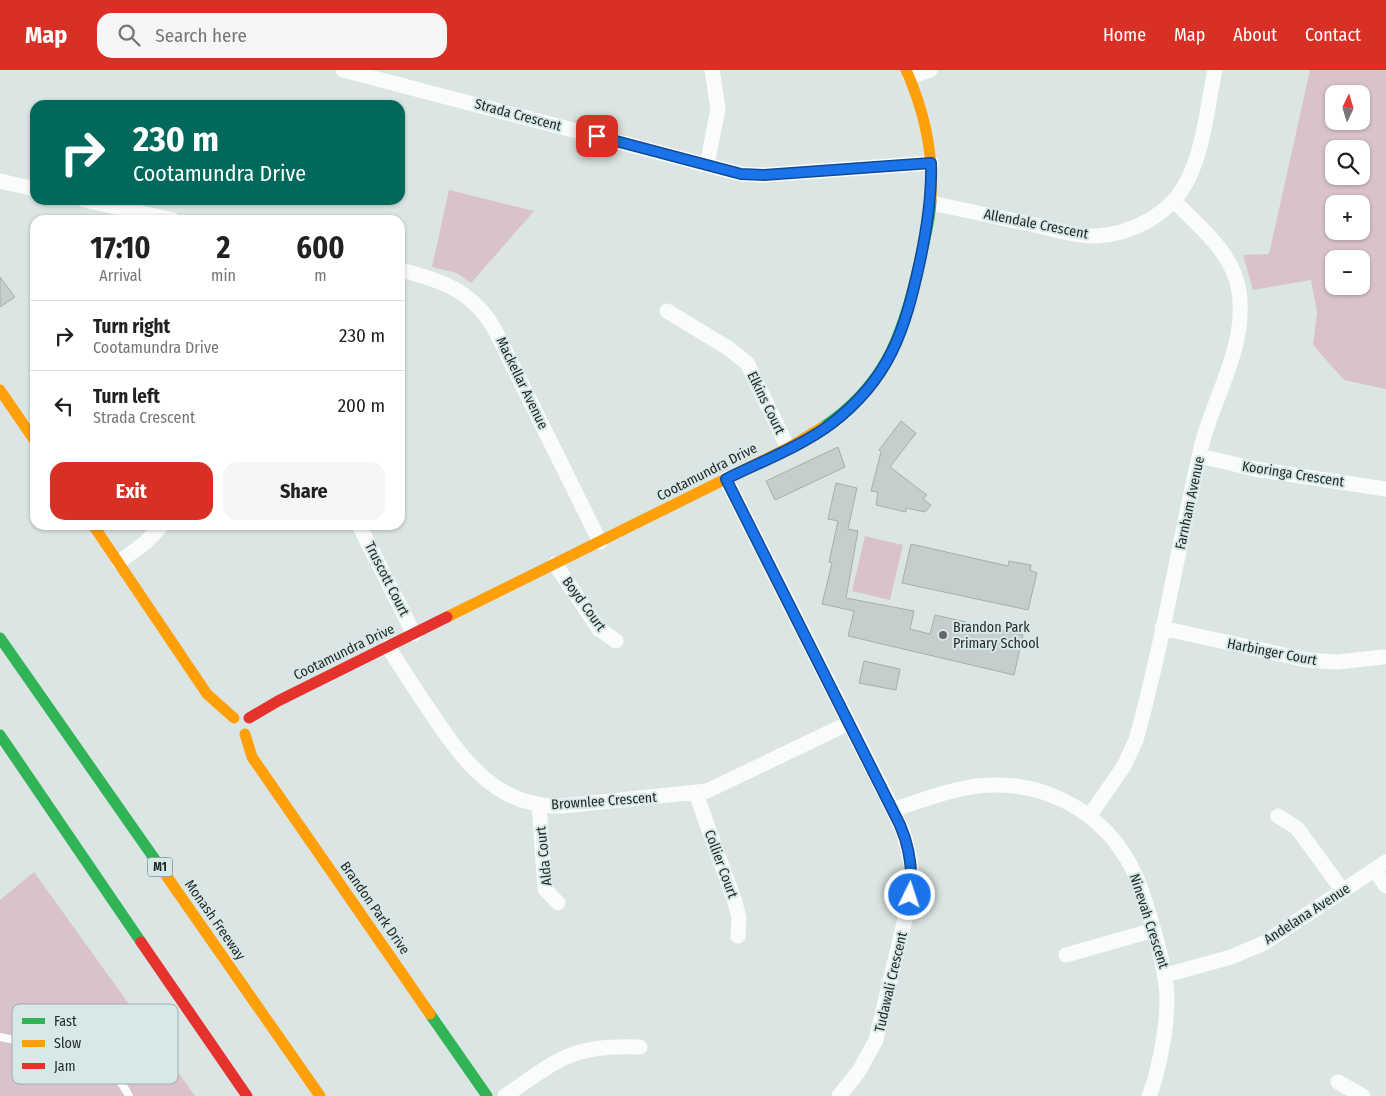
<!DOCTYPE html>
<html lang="en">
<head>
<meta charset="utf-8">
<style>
  :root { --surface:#fff; --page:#f6f6f6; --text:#222; --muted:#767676; --line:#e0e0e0; --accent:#d93025 }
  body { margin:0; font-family:"Fira Sans Condensed",sans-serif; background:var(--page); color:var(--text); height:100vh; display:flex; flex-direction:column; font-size:19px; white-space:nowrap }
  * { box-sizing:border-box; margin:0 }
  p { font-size:16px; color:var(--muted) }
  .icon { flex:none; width:28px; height:28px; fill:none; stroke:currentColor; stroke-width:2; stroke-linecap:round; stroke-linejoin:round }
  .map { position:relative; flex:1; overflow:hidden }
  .side { position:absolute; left:30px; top:145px; width:375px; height:315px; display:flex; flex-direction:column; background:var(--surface); border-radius:15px; box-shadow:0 1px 4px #0004 }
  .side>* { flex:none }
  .guide { position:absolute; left:30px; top:30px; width:375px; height:105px; border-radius:15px; box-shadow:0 1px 4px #0004; background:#00695c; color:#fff; overflow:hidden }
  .needle { width:32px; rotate:4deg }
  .tools { position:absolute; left:1325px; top:15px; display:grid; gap:10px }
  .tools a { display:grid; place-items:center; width:45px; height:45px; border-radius:10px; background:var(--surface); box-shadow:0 1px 4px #0004; font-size:25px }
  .pin { position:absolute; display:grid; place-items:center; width:42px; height:42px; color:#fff; margin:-21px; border-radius:10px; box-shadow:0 2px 8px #0006 }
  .me { position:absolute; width:55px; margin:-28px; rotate:4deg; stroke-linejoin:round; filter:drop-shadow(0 0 4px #0008) }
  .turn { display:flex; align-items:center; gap:18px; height:105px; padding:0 20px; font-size:22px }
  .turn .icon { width:65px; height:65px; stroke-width:2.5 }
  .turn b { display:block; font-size:35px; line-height:42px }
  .eta { display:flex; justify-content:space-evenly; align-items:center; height:85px; text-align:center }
  .eta b { font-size:30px; font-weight:700; line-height:35px }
  .cta { display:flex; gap:10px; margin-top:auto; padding:10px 20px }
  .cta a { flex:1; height:58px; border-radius:15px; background:var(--accent); color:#fff; font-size:20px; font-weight:700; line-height:58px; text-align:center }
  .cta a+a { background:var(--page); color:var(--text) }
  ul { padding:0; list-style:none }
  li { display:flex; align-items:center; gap:15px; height:70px; padding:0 20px; border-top:1px solid var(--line) }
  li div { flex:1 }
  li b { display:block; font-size:19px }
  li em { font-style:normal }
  header { display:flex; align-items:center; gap:30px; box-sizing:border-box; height:70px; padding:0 25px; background:var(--accent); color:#fff }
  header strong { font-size:24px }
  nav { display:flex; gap:28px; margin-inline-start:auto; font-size:18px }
  .search { width:350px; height:45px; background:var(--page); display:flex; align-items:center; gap:12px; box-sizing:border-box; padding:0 18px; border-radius:15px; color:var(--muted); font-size:19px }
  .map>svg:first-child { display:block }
</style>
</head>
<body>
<header>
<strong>Map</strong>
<div class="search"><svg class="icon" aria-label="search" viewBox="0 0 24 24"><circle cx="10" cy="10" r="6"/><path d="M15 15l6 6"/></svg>Search here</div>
<nav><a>Home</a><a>Map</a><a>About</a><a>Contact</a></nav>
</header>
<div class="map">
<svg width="1386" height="1026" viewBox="0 0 1386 1026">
  <rect width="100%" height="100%" fill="#dbe5e4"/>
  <path fill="#d9c2cc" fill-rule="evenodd" d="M1310,0h76v319l-42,-9 -31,-35 4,-33 -6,-32 -58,10 -10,-35 26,-1zM1334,24h27v27h-27zM1334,79h27v27h-27zM1334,134h27v27h-27zM1334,189h27v27h-27z
    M449,120l85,21 -63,72 -14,-10 -25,-6z
    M865,466l38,9 -13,55 -38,-9z
    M34,802l161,224h-195v-196z"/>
  <path fill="#c6cdcd" stroke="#a7afae" d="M0,207l15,20 -15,10z
    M901,351l15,12 -26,34 37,28 -4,4 8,6 -6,7 -19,-4v4l-30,-7 2,-13 -7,-1 10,-39 -2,-2z
    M838,377l7,20 -70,33 -9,-19z
    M836,413l21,5 -9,41 10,2 -12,67 68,13 -4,18 20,5 5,-19 88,20 -9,40 -166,-39 6,-25 -32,-7 10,-41 -3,-1 9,-41 -10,-2z
    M911,474l97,22 1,-5 22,4 -1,5 7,3 -9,37 -126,-27z
    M864,591l36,8 -4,21 -37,-7z"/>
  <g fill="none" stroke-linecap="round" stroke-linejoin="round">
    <path stroke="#fafbfb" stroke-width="8" d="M0,967c46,10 106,12 129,59"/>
    <path stroke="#fafbfb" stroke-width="15" d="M343,0l398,104 23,1 167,-12
      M910,7l20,-7
      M707,95l11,-56 -6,-39
      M0,111l35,8
      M84,130l89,20
      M931,133c36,8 72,15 108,23 18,4 37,10 56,10 35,-1 74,-21 91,-53 18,-33 21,-76 29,-113
      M400,200c42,10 75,22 96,62l104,210
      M667,241l61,37 19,15 41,85
      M1200,386l55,13 131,20
      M726,409l167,331 11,24 6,25 2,13 -4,34 -32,134 -17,31 -20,25
      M359,455l55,109
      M119,492l26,-19 17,-18
      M555,494l44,65 17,12
      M1162,558l145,32 30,2 46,-5
      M388,577c14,22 29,45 44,67 32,48 66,94 130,92l145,-15 142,-68
      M696,724l39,108 4,16 -1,18
      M539,735l6,84 13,14
      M893,740c27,-9 55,-20 84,-24 61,-7 119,21 150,73 14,23 20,50 28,75 13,48 16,69 6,119 -3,15 -6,29 -12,43
      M1090,745l34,-49 12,-26c27,-97 43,-198 66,-296 13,-50 45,-98 37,-153 -6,-38 -39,-64 -65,-90
      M1278,746l19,12 46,63
      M1375,800l11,16
      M1066,885l88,-25
      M1166,905l65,-18 33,-14 122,-81
      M1338,1012l25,14
      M505,1026c54,-37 67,-52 135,-49"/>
    <path stroke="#30b455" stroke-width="11" d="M823,357c61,-41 79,-89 95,-159 5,-22 12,-44 13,-67
      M0,568l163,233
      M0,665l141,207
      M430,944l57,82"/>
    <path stroke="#ff9f0a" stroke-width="11" d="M906,0c19,42 28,85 25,131
      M0,320l35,51
      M93,455l114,169 27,24
      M447,547l341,-169 35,-21
      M245,664l7,23 178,257
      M163,801l157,225"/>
    <path stroke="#e5322d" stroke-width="11" d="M249,648l29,-17 169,-84
      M141,872l106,154"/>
  </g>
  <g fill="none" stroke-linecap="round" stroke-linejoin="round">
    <g stroke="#114b97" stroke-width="12">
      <path id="route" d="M597,66l144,38 23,1 167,-12c1,34 -4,65 -11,98 -15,69 -30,118 -89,163 -31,23 -71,38 -105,55l174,346c10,23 13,46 10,70"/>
    </g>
    <use href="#route" stroke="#1a73e8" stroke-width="9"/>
  </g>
  <circle fill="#616968" stroke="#d7e9e7" stroke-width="2" cx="943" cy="565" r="5"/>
  <g text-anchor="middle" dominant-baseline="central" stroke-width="4" stroke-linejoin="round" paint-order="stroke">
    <rect fill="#d7e9e7" stroke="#56605f" stroke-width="1" x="147.5" y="787.5" width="25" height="19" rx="4"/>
    <g font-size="12" font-weight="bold" fill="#1f2625">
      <text x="160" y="797">M1</text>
    </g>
    <g font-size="14" fill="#1f2625" stroke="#d7e9e7">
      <text transform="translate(518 45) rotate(15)">Strada Crescent</text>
      <text transform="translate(1036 154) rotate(11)">Allendale Crescent</text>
      <text transform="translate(522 313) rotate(64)">Mackellar Avenue</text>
      <text transform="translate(766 333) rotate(64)">Elkins Court</text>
      <text transform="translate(707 402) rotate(-27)">Cootamundra Drive</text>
      <text transform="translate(1293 404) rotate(9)">Kooringa Crescent</text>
      <text transform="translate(1190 433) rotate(-78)">Farnham Avenue</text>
      <text transform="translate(387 509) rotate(63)">Truscott Court</text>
      <text transform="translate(584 534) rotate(54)">Boyd Court</text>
      <text transform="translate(344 582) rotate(-26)">Cootamundra Drive</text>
      <text transform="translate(1272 582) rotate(11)">Harbinger Court</text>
      <text transform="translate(604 731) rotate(-4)">Brownlee Crescent</text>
      <text transform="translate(544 786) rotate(-96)">Alda Court</text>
      <text transform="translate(721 794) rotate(70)">Collier Court</text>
      <text transform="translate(375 838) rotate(55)">Brandon Park Drive</text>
      <text transform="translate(1307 844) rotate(-33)">Andelana Avenue</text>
      <text transform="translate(215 850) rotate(55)">Monash Freeway</text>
      <text transform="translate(1149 851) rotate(72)">Ninevah Crescent</text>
      <text transform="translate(891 912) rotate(-77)">Tudawali Crescent</text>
    </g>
    <g font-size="14" fill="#1f2625" stroke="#d7e9e7" text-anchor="start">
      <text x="953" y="557">Brandon Park<tspan x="953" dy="16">Primary School</tspan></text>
    </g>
  </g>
  <rect x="12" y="934" width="166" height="80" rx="8" fill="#d7e9e7" stroke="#a0aead" stroke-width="1"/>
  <rect x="22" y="948" width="23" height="6" fill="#30b455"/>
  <rect x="22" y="970" width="23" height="7" fill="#ff9f0a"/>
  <rect x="22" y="993" width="23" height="6" fill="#e5322d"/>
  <g font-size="14" fill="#1f2625">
    <text x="54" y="956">Fast</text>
    <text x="54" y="978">Slow</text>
    <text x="54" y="1001">Jam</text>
  </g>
</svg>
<div class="tools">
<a><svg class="needle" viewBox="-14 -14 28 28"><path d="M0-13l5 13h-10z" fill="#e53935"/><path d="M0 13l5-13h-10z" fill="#767676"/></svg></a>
<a><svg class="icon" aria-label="search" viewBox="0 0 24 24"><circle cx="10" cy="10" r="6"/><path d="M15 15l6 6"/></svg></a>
<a>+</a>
<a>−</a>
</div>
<div class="pin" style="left:597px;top:66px;background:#d93025"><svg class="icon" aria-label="arrive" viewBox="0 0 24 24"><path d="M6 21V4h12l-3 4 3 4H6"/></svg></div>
<svg class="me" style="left:910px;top:825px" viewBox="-20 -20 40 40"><circle r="17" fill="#1a73e8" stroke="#fff" stroke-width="3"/><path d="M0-11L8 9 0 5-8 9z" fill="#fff"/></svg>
<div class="guide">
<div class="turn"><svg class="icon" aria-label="right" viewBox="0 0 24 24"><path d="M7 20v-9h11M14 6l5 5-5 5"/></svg><div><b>230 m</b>Cootamundra Drive</div></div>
</div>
<section class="side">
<div class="eta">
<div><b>17:10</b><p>Arrival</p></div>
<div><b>2</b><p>min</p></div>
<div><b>600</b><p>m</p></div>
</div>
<ul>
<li><svg class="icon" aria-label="right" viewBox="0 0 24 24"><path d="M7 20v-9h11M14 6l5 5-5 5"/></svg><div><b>Turn right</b><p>Cootamundra Drive</p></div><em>230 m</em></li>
<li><svg class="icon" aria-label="left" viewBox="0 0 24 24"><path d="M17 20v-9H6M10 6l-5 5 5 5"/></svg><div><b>Turn left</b><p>Strada Crescent</p></div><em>200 m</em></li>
</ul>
<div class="cta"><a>Exit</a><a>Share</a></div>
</section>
</div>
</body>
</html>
